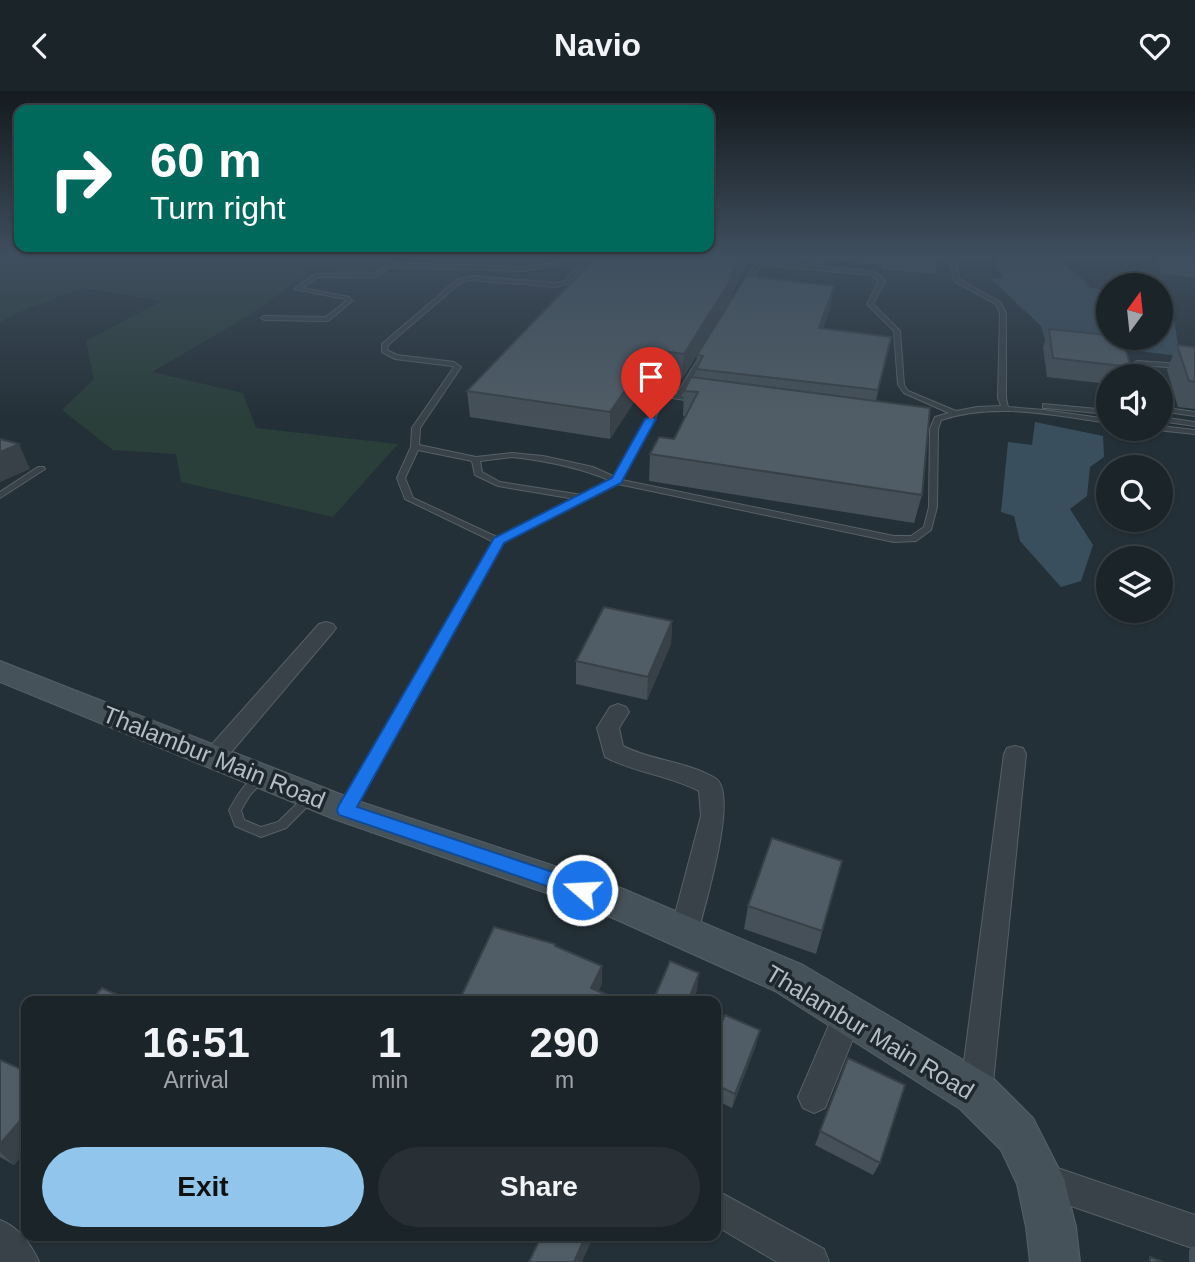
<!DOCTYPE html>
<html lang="en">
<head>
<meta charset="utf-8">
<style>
  :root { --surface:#1b2429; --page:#283035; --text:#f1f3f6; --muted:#a0a4a8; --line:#394146; --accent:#91c5eb }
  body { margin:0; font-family:Arial,sans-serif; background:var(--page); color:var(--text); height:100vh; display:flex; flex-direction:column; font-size:26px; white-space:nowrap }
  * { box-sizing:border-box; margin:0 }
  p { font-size:23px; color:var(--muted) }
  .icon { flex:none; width:38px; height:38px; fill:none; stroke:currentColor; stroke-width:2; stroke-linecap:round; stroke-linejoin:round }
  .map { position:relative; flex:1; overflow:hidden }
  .drawer { position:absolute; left:21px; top:905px; width:700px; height:245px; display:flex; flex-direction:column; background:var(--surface); border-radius:14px; box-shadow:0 2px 5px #0004,0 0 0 2px var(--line) }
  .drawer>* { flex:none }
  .hud { position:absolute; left:14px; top:14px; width:700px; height:147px; border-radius:14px; box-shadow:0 2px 5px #0004,0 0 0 2px var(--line); background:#00695c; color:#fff; overflow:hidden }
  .needle { width:46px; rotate:15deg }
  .fabs { position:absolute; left:1096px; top:182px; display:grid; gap:14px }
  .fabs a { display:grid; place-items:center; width:77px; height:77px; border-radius:50%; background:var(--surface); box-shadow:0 2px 5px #0004,0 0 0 2px var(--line); font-size:35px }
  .pin { position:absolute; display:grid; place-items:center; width:60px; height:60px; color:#fff; margin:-72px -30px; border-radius:50% 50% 50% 0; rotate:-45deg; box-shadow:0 0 7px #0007 }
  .pin .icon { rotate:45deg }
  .me { position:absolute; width:77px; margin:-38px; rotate:289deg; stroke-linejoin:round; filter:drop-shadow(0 0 5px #0008) }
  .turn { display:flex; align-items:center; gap:24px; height:147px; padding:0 21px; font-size:32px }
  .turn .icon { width:91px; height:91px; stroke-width:2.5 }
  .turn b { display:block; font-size:49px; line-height:60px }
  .eta { display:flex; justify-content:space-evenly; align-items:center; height:119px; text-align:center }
  .eta b { font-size:42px; font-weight:800; line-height:49px }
  .button { display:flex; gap:14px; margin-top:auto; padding:14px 21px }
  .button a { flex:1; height:80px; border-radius:42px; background:var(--accent); color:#111; font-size:28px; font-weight:800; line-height:80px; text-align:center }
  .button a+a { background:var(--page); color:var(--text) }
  header { display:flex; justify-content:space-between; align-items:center; height:91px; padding:0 21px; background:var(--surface); font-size:32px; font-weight:800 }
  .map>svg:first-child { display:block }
</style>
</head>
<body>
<header><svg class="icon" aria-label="back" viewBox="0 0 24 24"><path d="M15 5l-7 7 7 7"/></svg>Navio<svg class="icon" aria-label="heart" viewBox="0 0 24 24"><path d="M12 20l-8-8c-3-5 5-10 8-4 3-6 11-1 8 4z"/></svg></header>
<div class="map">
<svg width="1195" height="1171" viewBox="0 0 1195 1171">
  <rect width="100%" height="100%" fill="#243037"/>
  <path fill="#2a3e3a" d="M0,165h539l-43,9 -107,-5 -24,14 -54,-4 -61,45 -98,57 91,21 13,35 142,16 -65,73 -152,-35 -5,-28 -63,-4 -51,-40 32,-31 -8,-38 76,-40 -79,-13 -69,26 -14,9z"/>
  <path fill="#3a4f5d" d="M995,165c38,0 70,-2 95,32l18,2v48h52v-42l10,1 10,59 -135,-16 -4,-14 -50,-47 12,-1 -7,-10z
    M1035,331l68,14 1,21 -14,10 -3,29 -17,13 23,36 -12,36 -20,6 -41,-46 -6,-25 -13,-4 7,-70 24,3z"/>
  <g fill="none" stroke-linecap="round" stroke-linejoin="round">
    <g stroke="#566066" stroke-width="2">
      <path id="lane" d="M564,165h6l-10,9 -37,6 -133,-4 -16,11 -56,-1 -16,11 47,9 3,4 -24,20 -64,-1 -3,-2 3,-2 62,1 20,-16 -1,-2 -51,-10 21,-15h58l16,-11 134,4 33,-4z
        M585,165h6l-22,27 -13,4 -84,-7 -11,2 -73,63 -1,5 10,5 57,7 7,5 -41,61 -1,17 57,12 36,-4 31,3 50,11 22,10 47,-83 14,1 23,-37 3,-2 3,2 -23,38 20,4 -4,2 -32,-5 -44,83 272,56h17l13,-9 5,-20 1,-78 5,-12 14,-4 -45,-20 -6,-8 -4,-54 -27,-27 12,-23 -9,-6 -109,-10 -15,23 -2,1 -3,-2 15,-23 -15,-8h8l11,5 111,10 10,5 4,5 -12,23 27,27 4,54 4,6 48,20 21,-4 24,-1 -3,-8 2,-85 -4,-9 -42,-23 -5,-25h6l4,23 41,23 6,11v85l2,9 36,3 64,9v4c-56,-8 -113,-21 -167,-3l-3,9 -1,78 -6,23 -15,11 -22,1 -276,-58 -116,59 -152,270 -4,2 -4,-2 -2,-3 2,-3 152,-265 -89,-43 -8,-21 14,-31 1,-19 42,-61 -2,-1 -57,-7 -13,-7v-8l75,-64 15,-4 84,7 9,-2zM418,359l54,11 3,14 23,11 77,13 -76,39 -86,-40 -8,-20zM512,366c35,4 67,10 99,24l-29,14 -82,-13 -18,-10 -2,-11z
        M1138,270l57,4v4l-56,-4 -5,2 1,9h-6l-2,-10z
        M1043,313l65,6v4l-62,-6h-3z
        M1160,316l35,5v4l-35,-5z
        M1160,326l35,5v4l-35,-5z
        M1160,335l35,4v4l-38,-4 3,-1z
        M38,376h6l1,2 -45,29v-6z
        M261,682l4,1 2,3 -17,18 -9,15 3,10 17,7 17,-5 30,-29 4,-2 4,2 2,3 -32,32 -25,9 -26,-11 -6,-16c8,-14 17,-30 32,-37z"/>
    </g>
    <g stroke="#566066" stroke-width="2">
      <path id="street" d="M326,531l7,2 3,4 -3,4 -111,131 -8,2 -8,-2 -4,-6 4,-6 113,-127z
        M618,613l8,3 3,5 -10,16 4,18c29,15 63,15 92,32 25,14 -11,129 -17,155l-4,8 -10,4 -10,-4 -4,-8 31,-117 -2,-25c-31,-16 -64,-18 -94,-34l-8,-29 13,-21z
        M1015,655l8,2 3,6 -34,339 -5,11 -11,5 -11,-5 -5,-11 44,-339 3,-6z
        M848,909l10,4 5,10 -38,94 -11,5 -11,-5 -5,-11 40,-93z
        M1040,1071l155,53v34l-167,-58 -5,-12 5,-12z
        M716,1099l108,59 5,13h-52l-61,-36z
        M0,1129c18,7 31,24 39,42h-39z"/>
    </g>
    <g stroke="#566066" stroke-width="2">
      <path id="secondary" d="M0,570l358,140 263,87 182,77 189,112 41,41 31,61 12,48 4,35h-50l-4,-35 -9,-43 -16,-34 -41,-41 -185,-118 -180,-81 -261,-91 -334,-137z"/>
    </g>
    <use href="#lane" fill="#384248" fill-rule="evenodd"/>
    <use href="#street" fill="#384248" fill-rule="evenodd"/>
    <use href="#secondary" fill="#46525a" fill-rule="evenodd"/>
  </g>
  <path fill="#455058" d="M597,165h153l-1,7 -16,28 -1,6 -50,82 -30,-5 -42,65 -140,-22 -3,-26z
    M755,165h184l-4,18 -54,-5 1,-4 -55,-5 -2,4z
    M1156,165h39v21l-34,-3z
    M830,217l-7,21 68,8 -15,64 46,94 -8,28 -265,-42 1,-27 24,-15 11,-22 -2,-1 1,-25 11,-13 2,-23z
    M1049,238l82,38 -4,9h-19v8l-61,-7 -4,-30z
    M1177,254l18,2v62l-17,-2 -11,-37z
    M672,530l-1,23 -24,56 -71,-16v-23z
    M842,770l-26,93 -72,-25 4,-23z
    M716,944l40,10 -24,63 -16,-8z
    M848,967l32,105 -7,12 -58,-30z
    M0,969l25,11 1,-2v81l-12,15 -14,-8z
    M1195,1154v17h-6v-12z"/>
  <path fill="#384147" d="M743,165h7l-1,7 -16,28 -1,6 -50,82 2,-25z
    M834,195l-4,22 -15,44 4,-24z
    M891,246l-5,25 -14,54 6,-26z
    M653,259l-1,24 -42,65v-27z
    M19,353l11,25 -30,13v-30z
    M672,530l-1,23 -24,56 1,-23z
    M602,875v18l-8,17 -3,-13z
    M699,882l-2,18 -4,10h-5z
    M760,939l-4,15 -24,63 3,-14z
    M26,1023v36l-12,15 -14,-13v-8z
    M586,1144h8l-12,27h-8z"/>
  <path fill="#505d66" stroke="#384147" stroke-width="2" d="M597,165h146l-12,19h3l-50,79 -31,-4 -43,62 -143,-21z
    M746,185l88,10 -15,42 72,9 -13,53 -182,-21 7,-13 -6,-1z
    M1049,238l59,6v3h14l9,29 -78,-9z
    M1177,254l18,2v35l-6,-1z
    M691,286l239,31 -8,87 -272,-41 9,-17 15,2 24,-47 -14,-1z
    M0,348l19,5 -19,8z
    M604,516l68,14 -24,56 -72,-16z
    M772,747l70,23 -20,70 -74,-25z
    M494,836l61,17v2l47,20 -11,22 30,13h-162z
    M670,870l29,12 -11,28h-35z
    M102,897l29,13h-41z
    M725,924l35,15 -25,64 -19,-9v-50z
    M848,967l57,27 -25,78 -60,-32z
    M0,969l25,11 1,-2v45l-26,30z
    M542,1144h44l-12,27h-45z
    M1150,1166l13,5h-13z"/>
  <linearGradient id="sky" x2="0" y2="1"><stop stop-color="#141a1e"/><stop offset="0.5" stop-color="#3f4e5e"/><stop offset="1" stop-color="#3f4e5e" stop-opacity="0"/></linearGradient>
  <rect width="1195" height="329" fill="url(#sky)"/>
  <path fill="#1a73e8" stroke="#114b97" stroke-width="2" d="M651,325l5,3 -35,64 -117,60 -147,264 232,77 3,6 -3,6 -7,2 -243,-83 -2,-5 2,-5 155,-267 118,-60 33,-59z"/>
  <g text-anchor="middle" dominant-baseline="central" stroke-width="7" stroke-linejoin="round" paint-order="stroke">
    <g font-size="24" fill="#b3bdc4" stroke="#1d272d">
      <text transform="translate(214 666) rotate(22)">Thalambur Main Road</text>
      <text transform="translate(870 941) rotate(31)">Thalambur Main Road</text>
    </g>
  </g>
</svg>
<div class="fabs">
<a><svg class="needle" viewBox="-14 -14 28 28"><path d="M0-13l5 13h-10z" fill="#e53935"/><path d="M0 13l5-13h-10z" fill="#a0a4a8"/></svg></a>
<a><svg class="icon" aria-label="sound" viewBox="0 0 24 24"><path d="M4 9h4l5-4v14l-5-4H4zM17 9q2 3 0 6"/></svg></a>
<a><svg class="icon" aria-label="search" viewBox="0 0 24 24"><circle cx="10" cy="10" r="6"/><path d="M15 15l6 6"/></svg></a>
<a><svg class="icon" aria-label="layers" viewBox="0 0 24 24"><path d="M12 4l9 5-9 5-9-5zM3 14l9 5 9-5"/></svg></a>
</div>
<div class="pin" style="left:651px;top:328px;background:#d93025"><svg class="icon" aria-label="arrive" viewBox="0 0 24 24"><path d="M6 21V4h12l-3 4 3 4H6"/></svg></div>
<svg class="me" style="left:582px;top:799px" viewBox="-20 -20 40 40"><circle r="17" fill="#1a73e8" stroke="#fff" stroke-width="3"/><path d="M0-11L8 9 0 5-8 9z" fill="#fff"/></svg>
<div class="hud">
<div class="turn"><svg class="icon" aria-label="right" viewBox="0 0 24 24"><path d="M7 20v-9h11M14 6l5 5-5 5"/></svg><div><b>60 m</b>Turn right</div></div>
</div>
<section class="drawer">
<div class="eta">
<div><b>16:51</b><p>Arrival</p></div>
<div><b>1</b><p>min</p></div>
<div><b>290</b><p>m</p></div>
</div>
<div class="button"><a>Exit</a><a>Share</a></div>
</section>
</div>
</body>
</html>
